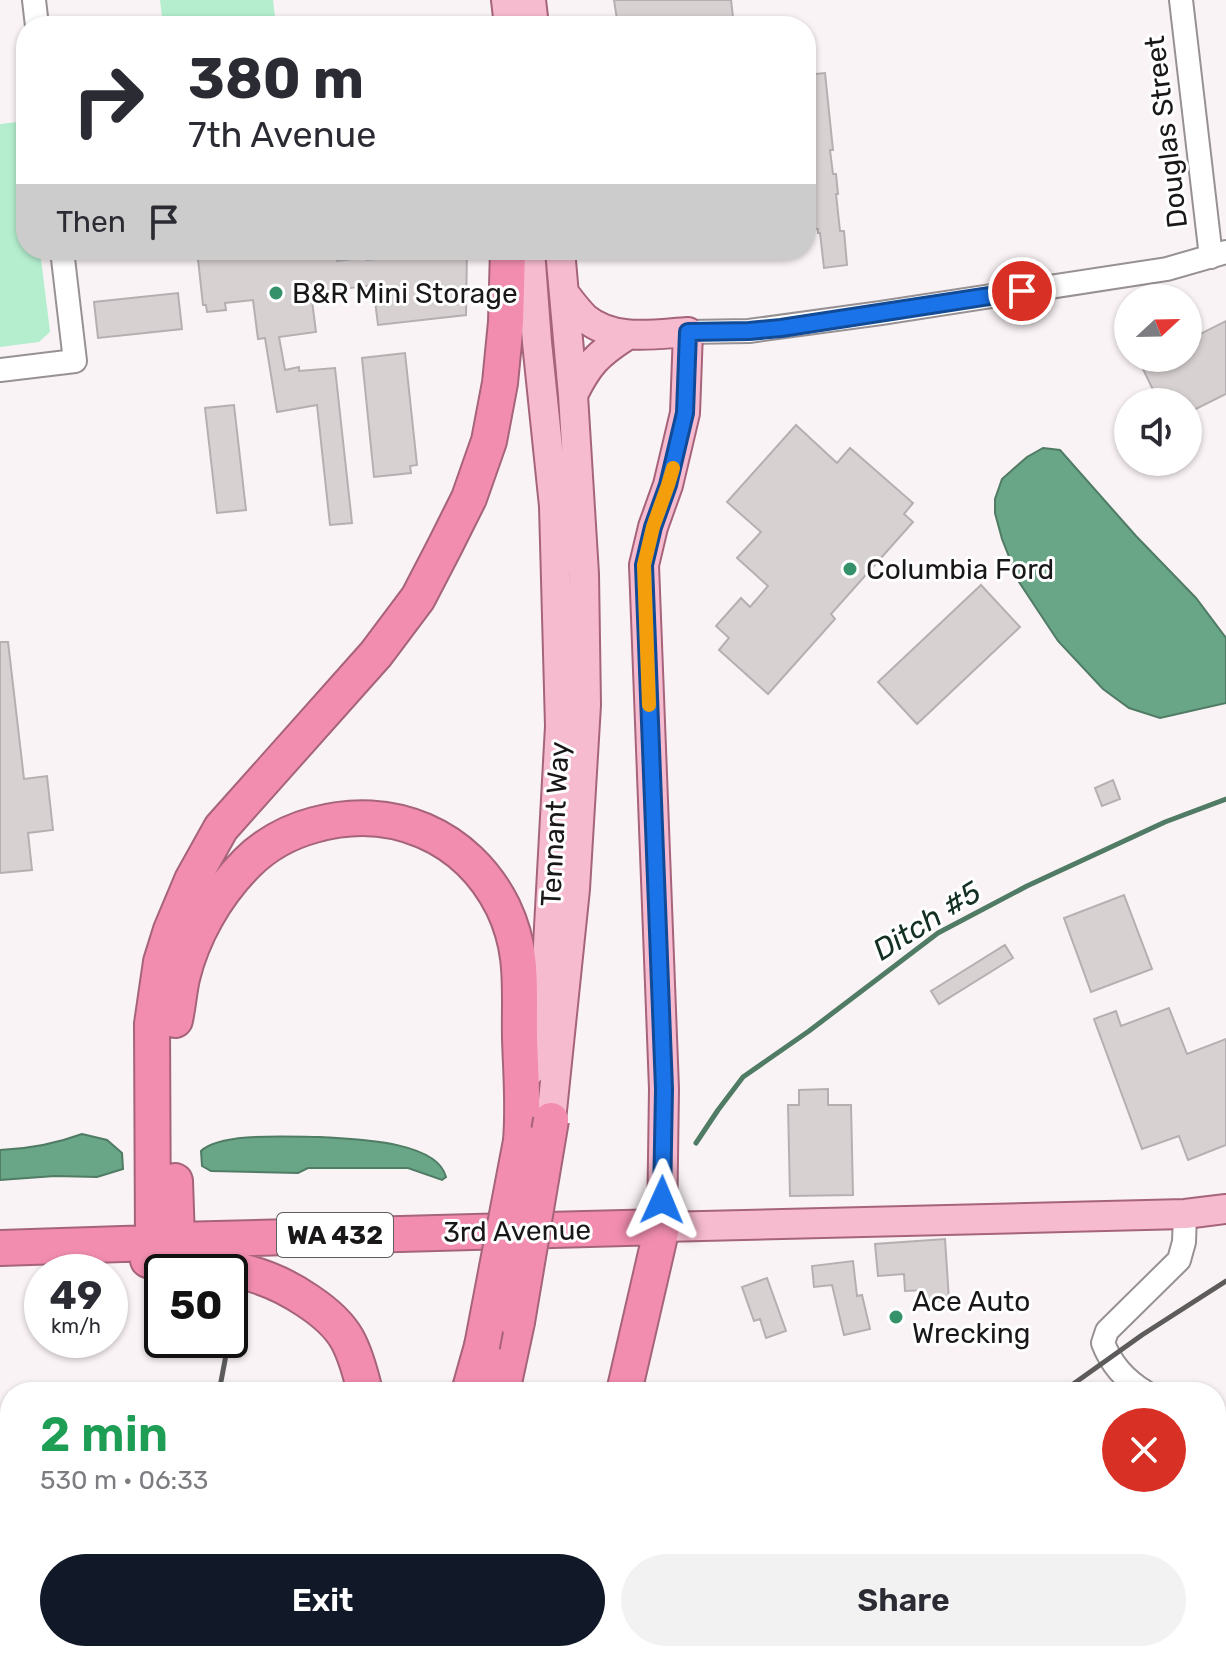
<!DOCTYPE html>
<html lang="en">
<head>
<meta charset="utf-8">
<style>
  :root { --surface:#fff; --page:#f2f2f3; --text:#2b2b33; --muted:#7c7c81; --accent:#111827 }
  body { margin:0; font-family:Rubik,sans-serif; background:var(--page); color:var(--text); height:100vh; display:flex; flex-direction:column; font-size:30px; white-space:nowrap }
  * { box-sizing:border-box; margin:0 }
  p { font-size:26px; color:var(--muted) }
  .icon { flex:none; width:44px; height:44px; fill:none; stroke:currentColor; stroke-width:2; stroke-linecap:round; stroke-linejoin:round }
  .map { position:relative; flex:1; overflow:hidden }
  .details { position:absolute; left:0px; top:1382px; width:1226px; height:280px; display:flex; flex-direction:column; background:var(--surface); border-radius:32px 32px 0 0; box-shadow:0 2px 6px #0004 }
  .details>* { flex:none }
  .guide { position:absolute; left:16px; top:16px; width:800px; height:244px; border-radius:32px; box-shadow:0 2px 6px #0004; background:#fff; color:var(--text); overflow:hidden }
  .needle { width:52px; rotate:68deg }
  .tools { position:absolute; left:1114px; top:284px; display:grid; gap:16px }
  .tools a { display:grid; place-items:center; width:88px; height:88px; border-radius:50%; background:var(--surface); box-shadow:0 2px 6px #0004; font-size:40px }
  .speed { position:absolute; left:24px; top:1254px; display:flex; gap:16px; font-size:40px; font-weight:700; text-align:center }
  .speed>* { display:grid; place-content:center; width:104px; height:104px; border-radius:50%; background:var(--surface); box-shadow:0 2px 6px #0004; line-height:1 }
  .speed small { font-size:20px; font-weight:400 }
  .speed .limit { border:4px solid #111; border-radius:12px; background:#fff; color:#111 }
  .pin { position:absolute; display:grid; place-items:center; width:68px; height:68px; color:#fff; margin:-34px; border:4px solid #fff; border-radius:50%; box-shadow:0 2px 8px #0007 }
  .me { position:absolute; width:88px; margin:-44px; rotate:1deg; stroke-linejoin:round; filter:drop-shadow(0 0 6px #0008) }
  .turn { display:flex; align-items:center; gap:28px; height:168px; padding:0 40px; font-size:36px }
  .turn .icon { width:104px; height:104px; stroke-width:2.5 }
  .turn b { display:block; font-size:56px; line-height:68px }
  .then { display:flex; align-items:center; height:76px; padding:0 40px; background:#0003; gap:16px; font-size:30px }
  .round { display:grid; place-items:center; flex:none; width:84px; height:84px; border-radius:42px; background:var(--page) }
  .headline { display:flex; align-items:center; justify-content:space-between; height:136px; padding:0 40px }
  h1 { font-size:48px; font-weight:600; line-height:60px; color:#1e9e55 }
  .button { display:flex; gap:16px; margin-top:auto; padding:16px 40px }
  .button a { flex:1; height:92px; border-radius:48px; background:var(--accent); color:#fff; font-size:32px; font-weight:600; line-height:92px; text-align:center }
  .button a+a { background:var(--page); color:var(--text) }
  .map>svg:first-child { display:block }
</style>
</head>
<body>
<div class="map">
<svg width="1226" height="1662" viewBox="0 0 1226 1662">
  <rect width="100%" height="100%" fill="#faf3f5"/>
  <path fill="#b4eecf" d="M160,0h113l3,26h-113z
    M25,121l1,129h14l10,82 -11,10 -39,5v-223z"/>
  <path fill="#68a687" stroke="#507b65" stroke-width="2" d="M1043,448l17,2 76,86 60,62 30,40v65l-66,15 -31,-10 -26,-19 -45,-48 -39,-59 -17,-43 -7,-26v-14l7,-20 25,-22z
    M82,1134l25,6 15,13 1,16 -26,8 -42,-1 -55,4v-30c29,-1 55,-6 82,-16z
    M320,1137c31,2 117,3 126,40l-4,3 -34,-12h-100l-10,5 -87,-2 -9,-5 -1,-15c20,-19 90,-14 119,-14z"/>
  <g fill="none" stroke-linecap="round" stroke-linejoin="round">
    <path stroke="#507b65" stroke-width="5" d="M696,1143l22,-33 25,-33 66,-46 129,-98 89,-47 138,-64 61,-23"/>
  </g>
  <path fill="#d8d1d2" stroke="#b6afb1" stroke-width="2" d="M614,0h117l3,26h-116z
    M825,73l8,77h-3l3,24h3l2,20h-2l4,37h4l3,34 -23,3 -4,-35h-2v-4l-12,1v-155z
    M197,250h140v11l29,-4 1,3 100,-10 -1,65 -88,10 -5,-40 -62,8 5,39 -37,5 6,33 14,-3v4l36,-3 17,155 -22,2 -13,-120 -40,7 -12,-74 -7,1 -5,-39 -28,3 1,7 -19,2 -1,-7h-3z
    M178,293l4,36 -84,9 -4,-36z
    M1226,321v73l-38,19v-11h-29l-19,-39 10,-5h38v-18z
    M405,353l12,112 -7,1 1,7 -37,4 -12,-119z
    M234,405l12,105 -29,3 -12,-105z
    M796,425l41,38 13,-15 63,55 -9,11 9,8 -82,92 4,5 -67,75 -49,-44 10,-12 -13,-12 25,-28 9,9 18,-21 -31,-28 24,-26 -34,-30z
    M981,585l39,42 -103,97 -39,-42z
    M0,642h8l16,137 23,-3 6,54 -25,3 4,37 -32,3z
    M1113,780l7,19 -18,7 -7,-18z
    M1124,895l28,74 -61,23 -27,-74z
    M1005,945l8,13 -74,46 -8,-13z
    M1169,1008l18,46 39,-15v106l-38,15 -9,-24 -37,13 -48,-130 22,-8 5,15z
    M828,1089v16h23l2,90 -63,1 -2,-91h11v-15z
    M945,1239l4,61 -24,2 -1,-12 -19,1 -1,-17 -26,2 -3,-32z
    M853,1261l4,35 5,-1 8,34 -26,6 -12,-50 -18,2 -2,-21z
    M767,1278l19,53 -20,7 -6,-19 -6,2 -12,-34z"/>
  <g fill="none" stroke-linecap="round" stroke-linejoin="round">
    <g stroke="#989193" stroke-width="26">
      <path id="minor" d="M34,0l3,26
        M1181,0l30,257
        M688,332l61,-1 132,-18 286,-44 59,-17
        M0,370l75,-9 -13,-111
        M1145,1392c-20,-12 -34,-28 -42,-49l4,-12 72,-71 5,-18 1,-28
        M1216,1436l10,6
        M1216,1643l10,-6
        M1186,1662l16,-10"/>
    </g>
    <g stroke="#a6647a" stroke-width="32">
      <path id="major" d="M506,0l3,26
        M531,0l3,26
        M530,250l7,92 17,164 6,220 -14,256 -15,88
        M565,294c6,8 13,17 20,24 29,24 69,16 103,14l-3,81 -17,72 -15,42 -9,38 20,524 -2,138 523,-13 41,-5
        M573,395c15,-31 25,-41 53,-59
        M551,1120l24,-231 11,-184 -2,-131 -11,-179 -13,-145"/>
    </g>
    <g stroke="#a6647a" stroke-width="38">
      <path id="highway" d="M175,1020c3,-14 4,-28 7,-42 10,-42 34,-84 65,-115 19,-19 41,-31 67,-38 77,-22 153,10 189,82 22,46 16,83 17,131 1,35 4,67 1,103
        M175,1181l2,59
        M153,1243l-1,-219 9,-62 10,-32 21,-50 29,-52 155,-174 42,-56 27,-52 24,-48 20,-57 11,-58 6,-61 2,-72
        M0,1248l153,-5 24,-3 485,-13 -38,165
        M148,1260c60,5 108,5 160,41 15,10 30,22 39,38 9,16 14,36 18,53
        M469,1392l13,-46
        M502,1392l15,-70
        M336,1662l3,-10
        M393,1662l3,-10
        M430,1662l3,-10
        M519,1662l6,-10"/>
    </g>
    <use href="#minor" stroke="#fff" stroke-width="22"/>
    <use href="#major" stroke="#f7bbcf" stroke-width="28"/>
    <use href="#highway" stroke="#f28daf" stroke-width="34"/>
    <path stroke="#5e5b5b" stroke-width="5" d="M219,1392l7,-37
      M1062,1392l80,-57 84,-54
      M151,1662l4,-10
      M737,1662l10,-10"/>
    <g stroke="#a6647a" stroke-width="38" stroke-linecap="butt">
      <path id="highway-bridge" d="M517,1322l34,-202
        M482,1346l39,-205"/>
    </g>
    <use href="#highway-bridge" stroke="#f28daf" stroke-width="34"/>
  </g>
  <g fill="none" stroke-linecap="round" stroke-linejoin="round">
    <g stroke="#114b97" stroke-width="20">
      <path id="route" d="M662,1200l2,-111 -20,-524 9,-38 15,-42 17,-72 3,-81 61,-1 32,-3 241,-37"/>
    </g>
    <use href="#route" stroke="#1a73e8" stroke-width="14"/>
    <path stroke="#f59e0b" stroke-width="14" d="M649,705l-5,-140 9,-38 15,-42 5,-17"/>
  </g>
  <g fill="#349169" stroke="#fff" stroke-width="3">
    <circle cx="276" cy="293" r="8"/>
    <circle cx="850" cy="569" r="8"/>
    <circle cx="896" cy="1317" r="8"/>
  </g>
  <g text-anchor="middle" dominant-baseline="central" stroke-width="6" stroke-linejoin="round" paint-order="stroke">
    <rect fill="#fff" stroke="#5e5d5d" stroke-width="2" x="277" y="1213" width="116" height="44" rx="6"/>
    <g font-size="26" font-weight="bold" fill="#191717">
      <text x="335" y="1235">WA 432</text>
    </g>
    <g font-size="28" fill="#191717" stroke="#fff">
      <text transform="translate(1166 132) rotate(-97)">Douglas Street</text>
      <text transform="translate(555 824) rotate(-87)">Tennant Way</text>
      <text transform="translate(517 1231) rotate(-1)">3rd Avenue</text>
    </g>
    <g font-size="28" fill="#191717" stroke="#fff" text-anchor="start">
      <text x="292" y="293">B&amp;R Mini Storage</text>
      <text x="866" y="569">Columbia Ford</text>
      <text x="912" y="1301">Ace Auto<tspan x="912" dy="32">Wrecking</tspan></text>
    </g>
    <g font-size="30" font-style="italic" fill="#133023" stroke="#fff">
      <text transform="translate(927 921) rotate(-32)">Ditch #5</text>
    </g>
  </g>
</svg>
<div class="tools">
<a><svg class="needle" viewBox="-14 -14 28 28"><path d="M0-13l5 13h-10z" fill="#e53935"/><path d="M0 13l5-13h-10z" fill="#7c7c81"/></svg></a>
<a><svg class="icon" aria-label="sound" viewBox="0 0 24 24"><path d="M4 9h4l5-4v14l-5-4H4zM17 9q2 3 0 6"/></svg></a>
</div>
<div class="speed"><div>49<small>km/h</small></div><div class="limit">50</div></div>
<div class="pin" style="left:1022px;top:291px;background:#d93025"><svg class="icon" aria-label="arrive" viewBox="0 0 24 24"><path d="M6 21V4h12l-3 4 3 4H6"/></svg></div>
<svg class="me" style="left:662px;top:1200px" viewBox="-20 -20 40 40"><path d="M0-17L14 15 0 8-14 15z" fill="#1a73e8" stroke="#fff" stroke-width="4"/></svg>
<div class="guide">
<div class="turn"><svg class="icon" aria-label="right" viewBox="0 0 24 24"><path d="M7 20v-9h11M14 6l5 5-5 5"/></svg><div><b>380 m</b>7th Avenue</div></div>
<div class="then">Then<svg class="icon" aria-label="arrive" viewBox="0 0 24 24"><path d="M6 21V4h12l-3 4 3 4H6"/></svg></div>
</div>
<section class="details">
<div class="headline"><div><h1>2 min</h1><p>530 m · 06:33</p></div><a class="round" style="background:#d93025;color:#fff"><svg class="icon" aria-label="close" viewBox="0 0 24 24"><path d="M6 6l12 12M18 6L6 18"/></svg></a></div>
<div class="button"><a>Exit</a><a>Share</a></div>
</section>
</div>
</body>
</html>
